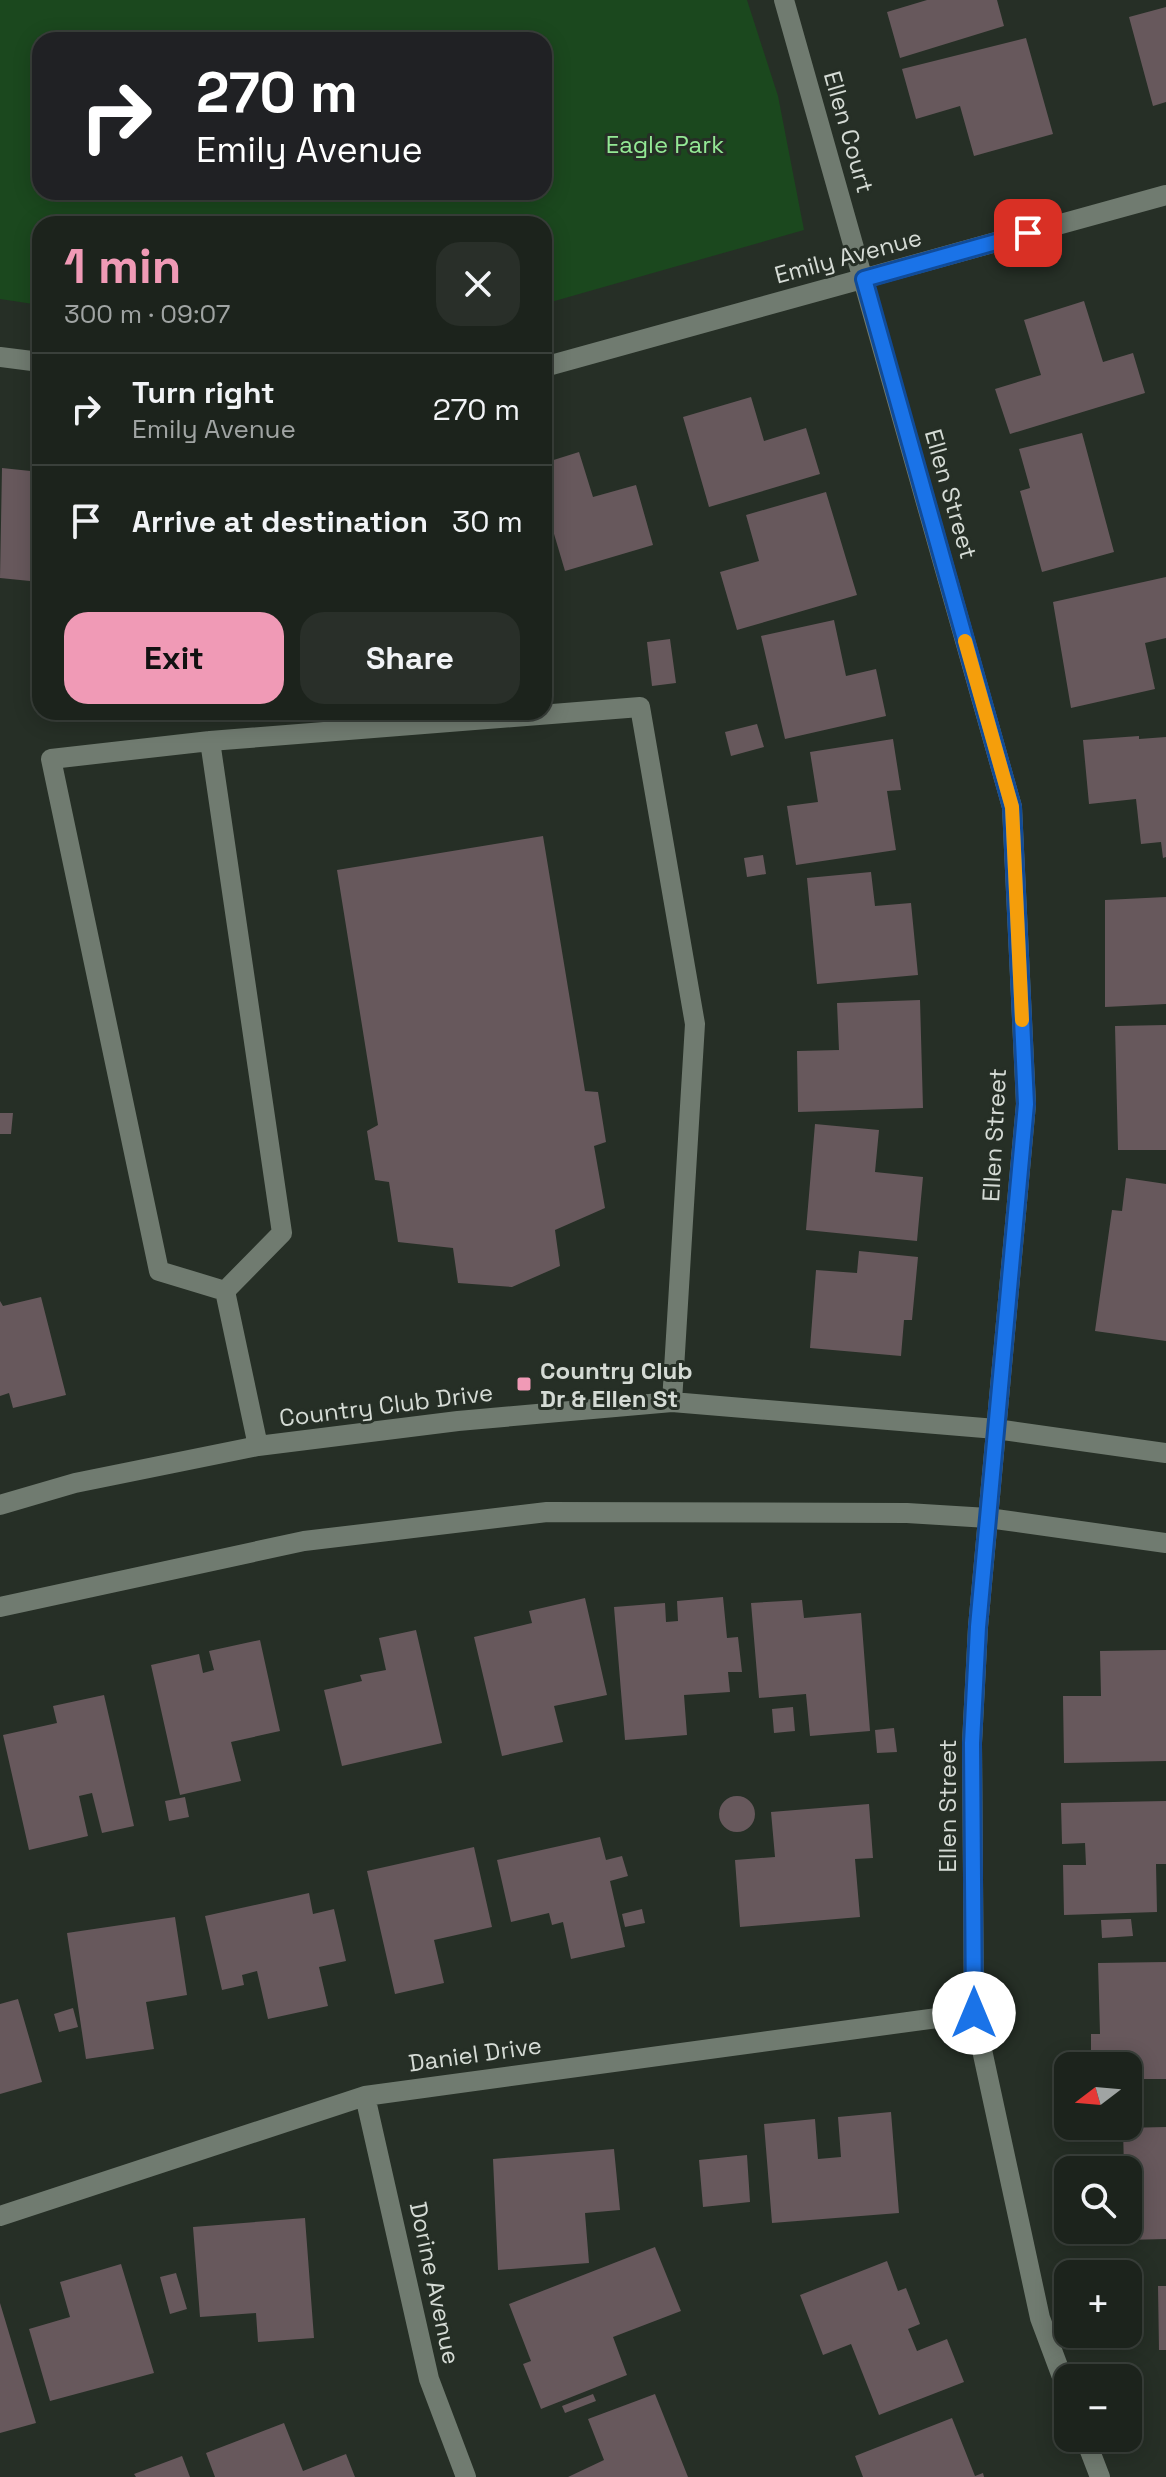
<!DOCTYPE html>
<html lang="en">
<head>
<meta charset="utf-8">
<style>
  :root { --surface:#1c231c; --page:#292f29; --text:#f1f3f6; --muted:#a0a4a3; --line:#3a403b; --accent:#f09ab6 }
  body { margin:0; font-family:"Space Grotesk",sans-serif; background:var(--page); color:var(--text); height:100vh; display:flex; flex-direction:column; font-size:30px; white-space:nowrap }
  * { box-sizing:border-box; margin:0 }
  p { font-size:26px; color:var(--muted) }
  .icon { flex:none; width:44px; height:44px; fill:none; stroke:currentColor; stroke-width:2; stroke-linecap:round; stroke-linejoin:round }
  .map { position:relative; flex:1; overflow:hidden }
  .drawer { position:absolute; left:32px; top:216px; width:520px; height:504px; display:flex; flex-direction:column; background:var(--surface); border-radius:24px; box-shadow:0 4px 20px #0003,0 0 0 2px var(--line) }
  .drawer>* { flex:none }
  .hud { position:absolute; left:32px; top:32px; width:520px; height:168px; border-radius:24px; box-shadow:0 4px 20px #0003,0 0 0 2px var(--line); background:#202124; color:#fff; overflow:hidden }
  .needle { width:52px; rotate:254deg }
  .fabs { position:absolute; left:1054px; top:2052px; display:grid; gap:16px }
  .fabs a { display:grid; place-items:center; width:88px; height:88px; border-radius:16px; background:var(--surface); box-shadow:0 4px 20px #0003,0 0 0 2px var(--line); font-size:40px }
  .pin { position:absolute; display:grid; place-items:center; width:68px; height:68px; color:#fff; margin:-34px; border-radius:16px; box-shadow:0 4px 12px #0006 }
  .me { position:absolute; width:88px; margin:-44px; rotate:0deg; stroke-linejoin:round; filter:drop-shadow(0 0 6px #0008) }
  .turn { display:flex; align-items:center; gap:28px; height:168px; padding:0 32px; font-size:36px }
  .turn .icon { width:104px; height:104px; stroke-width:2.5 }
  .turn b { display:block; font-size:56px; line-height:68px }
  .round { display:grid; place-items:center; flex:none; width:84px; height:84px; border-radius:24px; background:var(--page) }
  .head { display:flex; align-items:center; justify-content:space-between; height:136px; padding:0 32px }
  h1 { font-size:48px; font-weight:800; line-height:60px; color:var(--accent) }
  .cta { display:flex; gap:16px; margin-top:auto; padding:16px 32px }
  .cta a { flex:1; height:92px; border-radius:24px; background:var(--accent); color:#111; font-size:32px; font-weight:800; line-height:92px; text-align:center }
  .cta a+a { background:var(--page); color:var(--text) }
  ul { padding:0; list-style:none }
  li { display:flex; align-items:center; gap:24px; height:112px; padding:0 32px; border-top:2px solid var(--line) }
  li div { flex:1 }
  li b { display:block; font-size:30px }
  li em { font-style:normal }
  .map>svg:first-child { display:block }
</style>
</head>
<body>
<div class="map">
<svg width="1166" height="2477" viewBox="0 0 1166 2477">
  <rect width="100%" height="100%" fill="#262f26"/>
  <path fill="#1b481e" fill-rule="evenodd" d="M0,0h747l31,96 26,134 -260,74v-80h-504v81l-40,-6zM40,40h504v152h-504z"/>
  <path fill="#67585c" d="M927,0h70l7,26 -104,32 -13,-46z
    M1166,7v95l-13,4 -24,-89z
    M1026,38l27,96 -79,22 -14,-50 -44,13 -14,-50z
    M1084,301l19,61 30,-9 12,40 -135,41 -15,-45 46,-14 -17,-55z
    M751,397l13,44 42,-13 14,46 -111,33 -26,-90z
    M1082,433l32,119 -72,20 -22,-81 10,-3 -11,-39z
    M579,452l14,45 43,-12 17,60 -88,26 -21,-71v-37z
    M2,468l38,4v110l-40,-4z
    M826,492l31,103 -120,35 -17,-58 39,-11 -13,-46z
    M1166,577v61l-21,5 10,46 -84,19 -18,-106z
    M834,620l12,56 30,-7 10,47 -101,23 -24,-103z
    M670,639l6,44 -24,3 -5,-44z
    M757,724l7,23 -33,9 -6,-24z
    M1139,736v3l27,-2v120l-3,1 -2,-16 -20,2 -5,-45 -47,5 -6,-64z
    M893,739l8,51 -14,1 9,59 -100,15 -9,-59 31,-4 -8,-50z
    M543,836l42,255 13,1 8,50 -12,4 11,62 -50,22 5,36 -48,21 -54,-4 -5,-35 -55,-6 -9,-60 -14,-2 -8,-49 11,-6 -41,-255z
    M763,855l3,19 -19,3 -3,-19z
    M871,872l4,34 36,-3 7,72 -101,9 -10,-106z
    M1166,897v107l-61,3v-107z
    M920,1000l3,108 -125,4 -1,-61 42,-1 -2,-47z
    M1166,1025v125h-48l-3,-124z
    M0,1113h13l-2,21h-11z
    M815,1124l64,6 -4,42 48,5 -6,64 -111,-11z
    M1126,1178l40,6v157l-71,-10 17,-121 10,1z
    M859,1251l59,6 -6,63h-8l-3,36 -91,-8 6,-78 41,3z
    M41,1297l25,98 -53,13 -4,-15 -9,3v-95l3,5z
    M723,1597l4,41 11,-1 4,35h-14l2,20 -46,3 3,40 -62,5 -11,-133 51,-4 1,19 12,-1 -1,-20z
    M585,1598l22,97 -53,11 9,36 -61,14 -28,-119 58,-14 -3,-12z
    M802,1600l2,18 57,-5 9,118 -60,5 -4,-42 -47,4 -8,-95z
    M416,1630l26,113 -100,23 -18,-76 38,-9 -2,-6 26,-5 -7,-32z
    M260,1640l20,91 -49,11 10,39 -61,14 -29,-130 48,-11 4,19 11,-3 -5,-19z
    M1166,1650v111l-102,2 -1,-67h38l-1,-45z
    M104,1695l30,131 -32,7 -10,-40 -13,3 9,40 -59,14 -26,-115 54,-12 -4,-17z
    M793,1707l2,24 -21,2 -2,-24z
    M894,1728l3,24 -20,1 -2,-23z
    M719 1814a18 18 0 1 1 36 0a18 18 0 1 1-36 0Z
    M185,1797l4,20 -20,4 -4,-20z
    M1166,1801v63h-10l1,48 -93,3 -1,-50h23l-1,-22 -23,1 -1,-41z
    M869,1804l4,54 -18,1 5,58 -120,10 -5,-67 40,-3 -4,-45z
    M600,1837l6,23 16,-4 6,20 -18,5 15,66 -54,12 -8,-37 -11,3 -3,-12 -38,9 -14,-62z
    M474,1847l18,80 -58,13 10,43 -49,11 -28,-123z
    M309,1893l4,21 21,-5 12,52 -27,6 9,39 -60,13 -11,-48 -15,4 2,10 -22,5 -17,-74z
    M642,1909l3,14 -20,4 -3,-13z
    M175,1917l12,78 -41,7 8,47 -68,10 -19,-126z
    M1131,1919l2,17 -31,2 -1,-18z
    M1166,1962v117h-38v-13h-37v-32h9l-2,-71z
    M18,1999l24,83 -42,12v-90z
    M73,2008l5,19 -19,5 -5,-18z
    M891,2112l8,101 -127,10 -8,-99 51,-5 3,40 23,-2 -3,-40z
    M1166,2127v112l-41,1 3,-70h-4l-1,-42z
    M614,2149l6,61 -35,3 4,50 -91,7 -5,-111z
    M747,2155l3,47 -47,5 -4,-47z
    M305,2218l9,120 -56,4 -2,-29 -56,4 -7,-90z
    M655,2247l26,64 -68,26 14,38 -86,34 -18,-45 8,-3 -22,-57z
    M887,2261l11,30 8,-3 14,36 -12,5 9,22 30,-12 17,43 -85,33 -28,-71 -28,11 -23,-60z
    M121,2264l33,109 -104,28 -21,-72 41,-12 -10,-35z
    M176,2273l11,36 -17,5 -10,-37z
    M1158,2286h8v64h-7z
    M0,2303l36,120 -36,10z
    M593,2394l3,7 -31,12 -3,-7z
    M655,2394l33,83h-120l36,-17 -16,-41z
    M952,2418l23,58 8,-3 1,4h-121l-8,-21z
    M284,2423l19,48 43,-17 9,23h-140l-9,-24z
    M182,2456l8,21h-54l-2,-3z"/>
  <g fill="none" stroke-linecap="round" stroke-linejoin="round">
    <path stroke="#707b70" stroke-width="20" d="M784,0l228,807 14,297 -48,523 -6,116 2,270 66,305 28,75
      M0,357l40,5
      M544,367l622,-172
      M210,741l72,492 -57,58
      M258,1446l-33,-155 -66,-20 -108,-512 159,-18 430,-34 55,317 -23,378
      M0,1505l75,-22 183,-37 200,-25 214,-19 324,27 170,24
      M0,1607l304,-66 243,-29 360,1 81,5 178,25
      M365,2096l64,283 37,98
      M0,2216l365,-120 609,-83
      M1085,2438l15,39"/>
  </g>
  <g fill="none" stroke-linecap="round" stroke-linejoin="round">
    <g stroke="#114b97" stroke-width="20">
      <path id="route" d="M974,2013l-2,-270 6,-116 48,-523 -14,-297 -148,-528 164,-46"/>
    </g>
    <use href="#route" stroke="#1a73e8" stroke-width="14"/>
    <path stroke="#f59e0b" stroke-width="14" d="M965,641l47,166 10,213"/>
  </g>
  <rect fill="#f09ab6" stroke="#262f26" stroke-width="3" x="516" y="1376" width="16" height="16" rx="4"/>
  <g text-anchor="middle" dominant-baseline="central" stroke-width="6" stroke-linejoin="round" paint-order="stroke">
    <g font-size="24" fill="#d5dbd5" stroke="#262f26">
      <text transform="translate(849 132) rotate(74)">Ellen Court</text>
      <text transform="translate(848 256) rotate(-15)">Emily Avenue</text>
      <text transform="translate(951 494) rotate(74)">Ellen Street</text>
      <text transform="translate(994 1135) rotate(-87)">Ellen Street</text>
      <text transform="translate(386 1405) rotate(-7)">Country Club Drive</text>
      <text transform="translate(947 1806) rotate(-90)">Ellen Street</text>
      <text transform="translate(475 2054) rotate(-8)">Daniel Drive</text>
      <text transform="translate(435 2283) rotate(78)">Dorine Avenue</text>
    </g>
    <g font-size="24" fill="#94e995" stroke="#262f26">
      <text x="665" y="144">Eagle Park</text>
    </g>
    <g font-size="24" font-weight="bold" fill="#d5dbd5" stroke="#262f26" text-anchor="start">
      <text x="540" y="1370">Country Club<tspan x="540" dy="28">Dr &amp; Ellen St</tspan></text>
    </g>
  </g>
</svg>
<div class="fabs">
<a><svg class="needle" viewBox="-14 -14 28 28"><path d="M0-13l5 13h-10z" fill="#e53935"/><path d="M0 13l5-13h-10z" fill="#a0a4a3"/></svg></a>
<a><svg class="icon" aria-label="search" viewBox="0 0 24 24"><circle cx="10" cy="10" r="6"/><path d="M15 15l6 6"/></svg></a>
<a>+</a>
<a>−</a>
</div>
<div class="pin" style="left:1028px;top:233px;background:#d93025"><svg class="icon" aria-label="arrive" viewBox="0 0 24 24"><path d="M6 21V4h12l-3 4 3 4H6"/></svg></div>
<svg class="me" style="left:974px;top:2013px" viewBox="-20 -20 40 40"><circle r="19" fill="#fff"/><path d="M0-13L10 11 0 6-10 11z" fill="#1a73e8"/></svg>
<div class="hud">
<div class="turn"><svg class="icon" aria-label="right" viewBox="0 0 24 24"><path d="M7 20v-9h11M14 6l5 5-5 5"/></svg><div><b>270 m</b>Emily Avenue</div></div>
</div>
<section class="drawer">
<div class="head"><div><h1>1 min</h1><p>300 m · 09:07</p></div><a class="round"><svg class="icon" aria-label="close" viewBox="0 0 24 24"><path d="M6 6l12 12M18 6L6 18"/></svg></a></div>
<ul>
<li><svg class="icon" aria-label="right" viewBox="0 0 24 24"><path d="M7 20v-9h11M14 6l5 5-5 5"/></svg><div><b>Turn right</b><p>Emily Avenue</p></div><em>270 m</em></li>
<li><svg class="icon" aria-label="arrive" viewBox="0 0 24 24"><path d="M6 21V4h12l-3 4 3 4H6"/></svg><div><b>Arrive at destination</b></div><em>30 m</em></li>
</ul>
<div class="cta"><a>Exit</a><a>Share</a></div>
</section>
</div>
</body>
</html>
